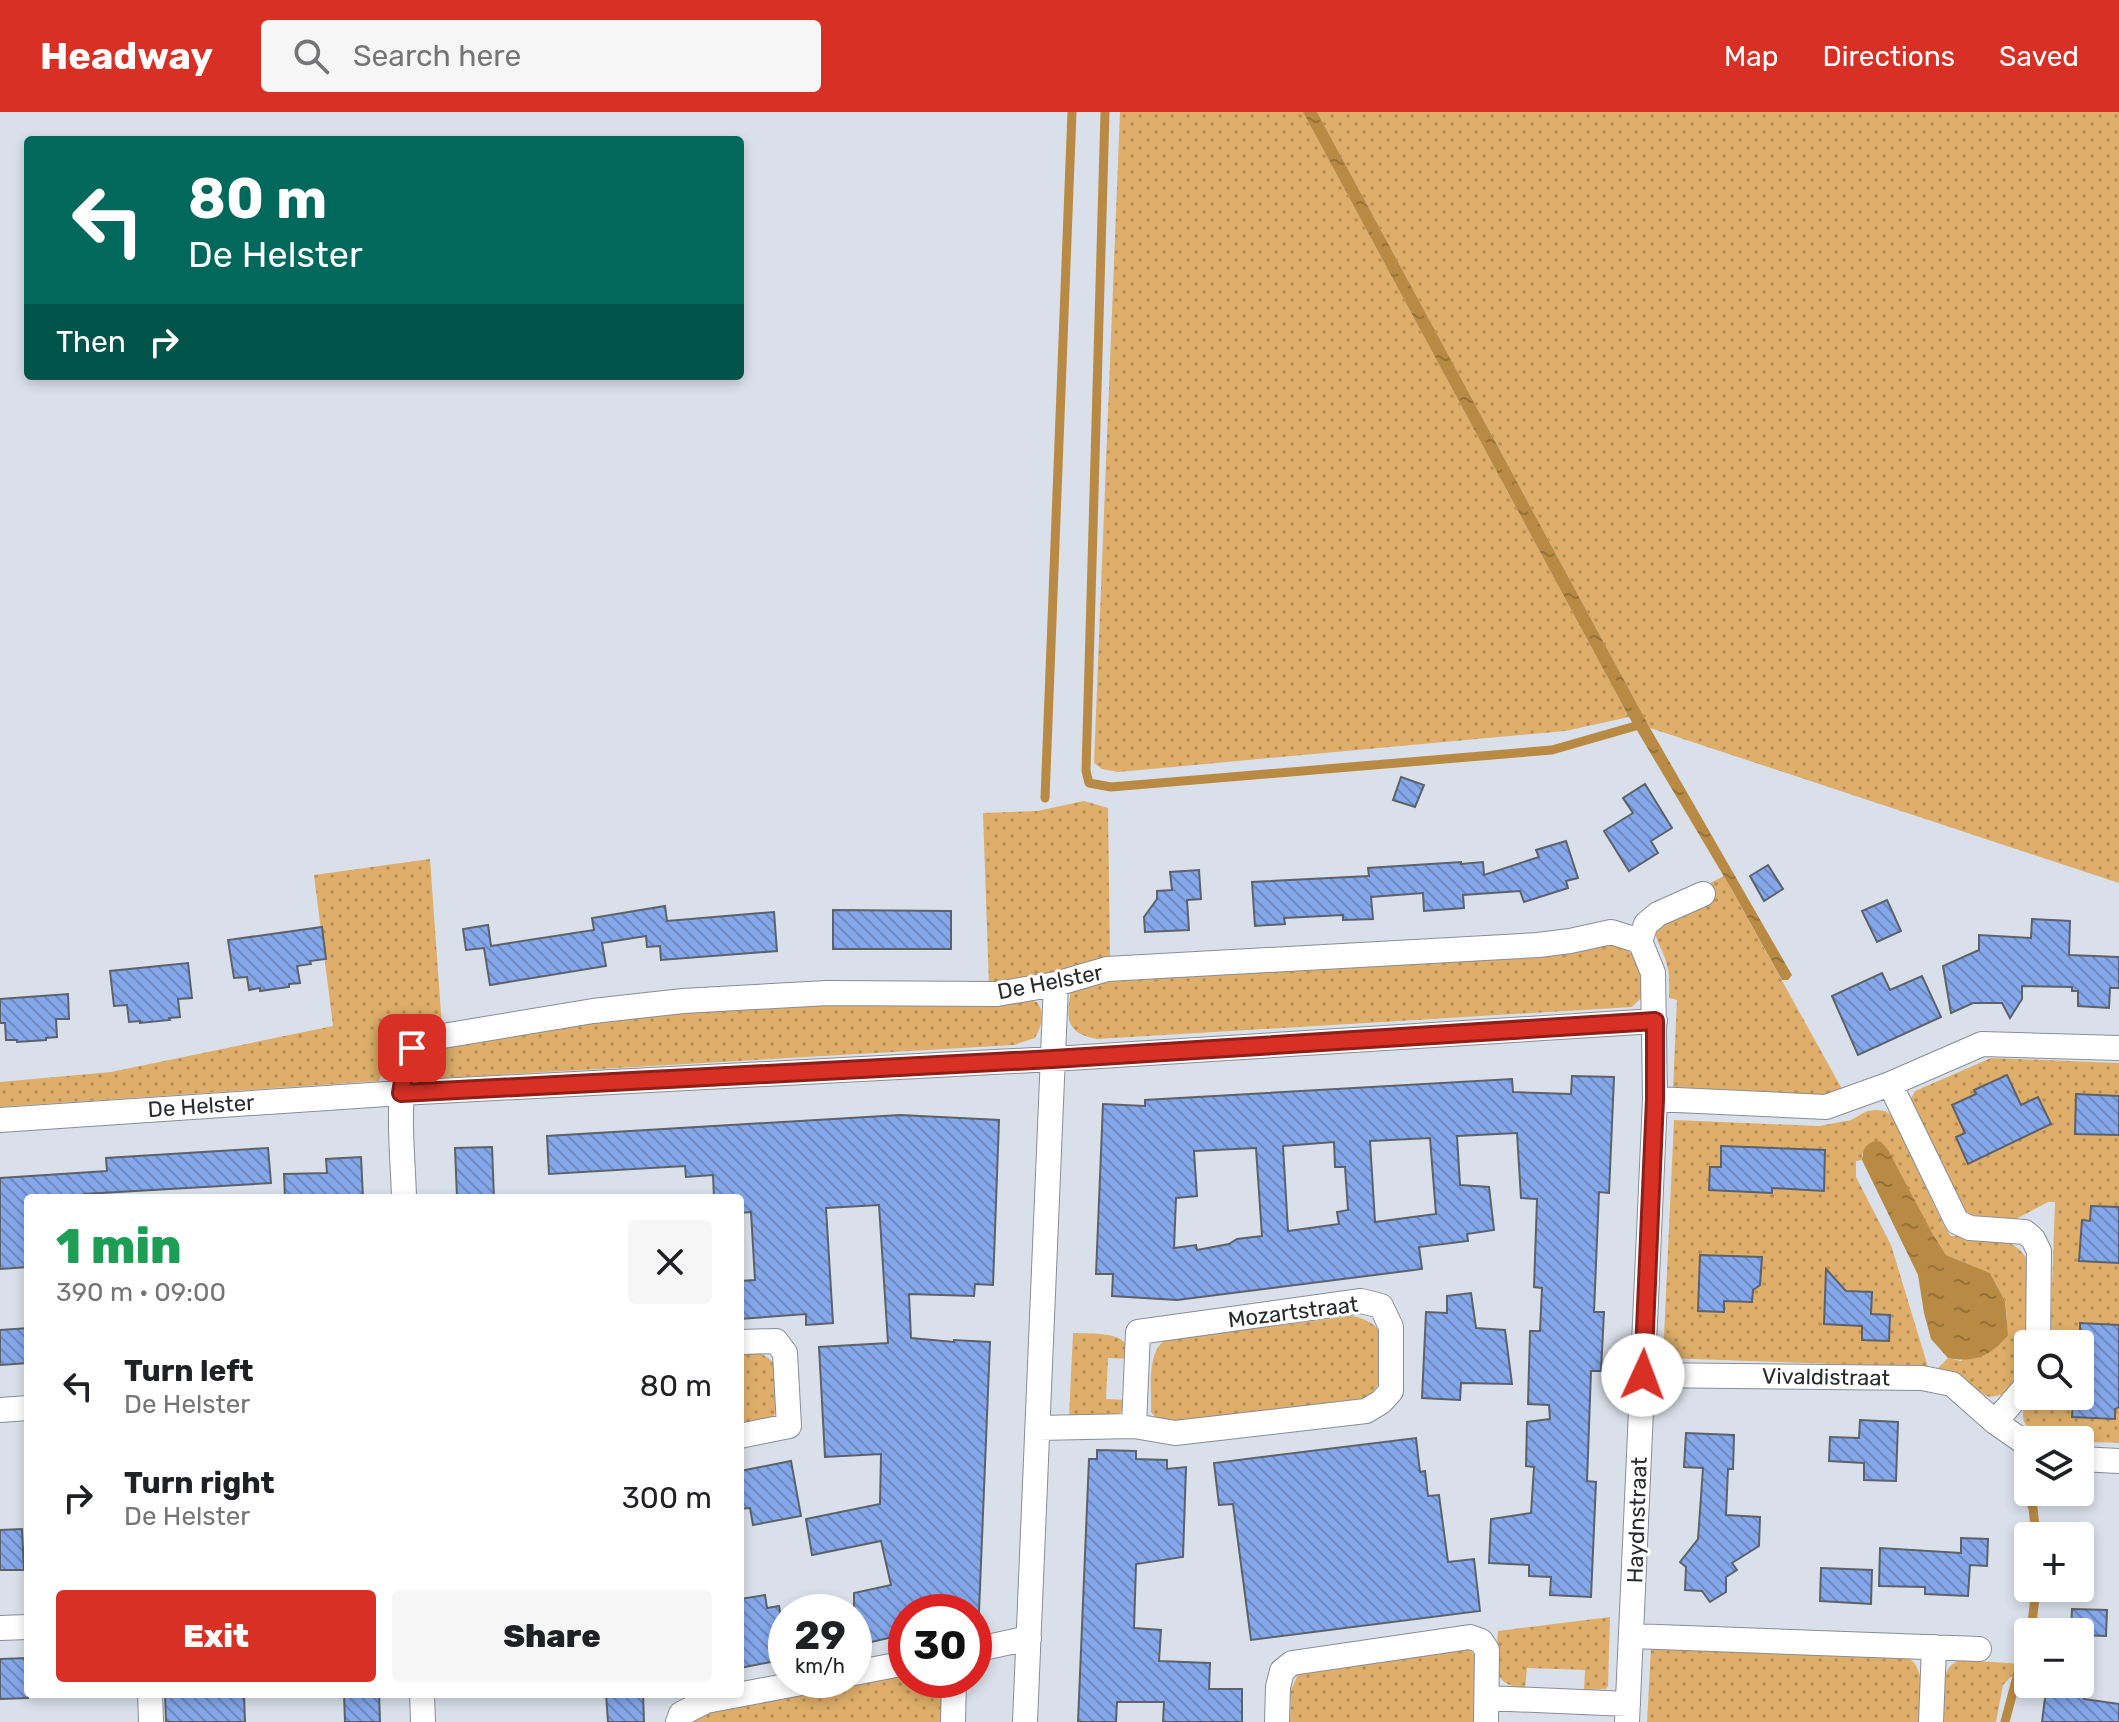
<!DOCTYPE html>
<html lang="en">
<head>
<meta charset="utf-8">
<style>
  :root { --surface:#fff; --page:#f6f6f6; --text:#202124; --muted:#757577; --accent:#d93025 }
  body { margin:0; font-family:Rubik,sans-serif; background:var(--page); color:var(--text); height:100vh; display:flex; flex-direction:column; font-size:30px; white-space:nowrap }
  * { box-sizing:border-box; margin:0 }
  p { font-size:26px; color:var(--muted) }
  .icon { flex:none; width:44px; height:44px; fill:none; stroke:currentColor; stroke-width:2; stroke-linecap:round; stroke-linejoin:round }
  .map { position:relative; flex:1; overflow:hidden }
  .details { position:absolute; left:24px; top:1082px; width:720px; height:504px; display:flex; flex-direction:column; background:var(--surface); border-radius:8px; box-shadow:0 4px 12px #0003 }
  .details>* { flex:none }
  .top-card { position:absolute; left:24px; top:24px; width:720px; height:244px; border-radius:8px; box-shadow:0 4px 12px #0003; background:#00695c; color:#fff; overflow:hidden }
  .tools { position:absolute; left:2014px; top:1218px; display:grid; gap:16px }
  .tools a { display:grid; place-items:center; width:80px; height:80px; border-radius:8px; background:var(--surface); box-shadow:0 4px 12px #0003; font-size:40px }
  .speed { position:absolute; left:768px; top:1482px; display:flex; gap:16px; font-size:40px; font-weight:700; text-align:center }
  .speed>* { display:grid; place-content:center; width:104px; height:104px; border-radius:50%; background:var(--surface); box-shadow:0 4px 12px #0003; line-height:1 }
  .speed small { font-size:20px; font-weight:400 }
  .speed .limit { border:12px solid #d22; background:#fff; color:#111 }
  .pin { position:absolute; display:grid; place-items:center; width:68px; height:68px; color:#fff; margin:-34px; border-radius:16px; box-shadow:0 4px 12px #0006 }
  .me { position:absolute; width:88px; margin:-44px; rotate:2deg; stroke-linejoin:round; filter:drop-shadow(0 0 6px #0008) }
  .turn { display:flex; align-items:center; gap:28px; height:168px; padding:0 32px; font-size:36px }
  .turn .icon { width:104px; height:104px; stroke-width:2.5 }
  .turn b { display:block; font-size:56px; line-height:68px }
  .then { display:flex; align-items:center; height:76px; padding:0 32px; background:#0003; gap:16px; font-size:30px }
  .round { display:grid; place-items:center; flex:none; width:84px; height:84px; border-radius:8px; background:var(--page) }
  .summary { display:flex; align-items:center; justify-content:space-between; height:136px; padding:0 32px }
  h1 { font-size:48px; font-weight:800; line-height:60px; color:#1e9e55 }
  .button { display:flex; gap:16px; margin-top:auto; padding:16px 32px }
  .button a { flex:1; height:92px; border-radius:8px; background:var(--accent); color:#fff; font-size:32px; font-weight:800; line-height:92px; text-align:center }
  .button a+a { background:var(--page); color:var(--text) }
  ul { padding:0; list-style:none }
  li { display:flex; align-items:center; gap:24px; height:112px; padding:0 32px }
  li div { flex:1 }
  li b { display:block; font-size:30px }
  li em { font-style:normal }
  header { display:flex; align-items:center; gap:48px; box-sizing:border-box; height:112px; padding:0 40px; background:var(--accent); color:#fff }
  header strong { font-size:38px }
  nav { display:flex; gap:44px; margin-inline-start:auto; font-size:28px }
  .search { width:560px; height:72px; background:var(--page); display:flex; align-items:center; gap:20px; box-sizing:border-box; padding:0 28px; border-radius:8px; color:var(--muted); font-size:30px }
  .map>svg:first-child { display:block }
</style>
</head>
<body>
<header>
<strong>Headway</strong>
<div class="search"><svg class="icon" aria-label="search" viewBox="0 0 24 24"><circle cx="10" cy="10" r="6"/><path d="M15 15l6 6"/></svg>Search here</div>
<nav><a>Map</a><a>Directions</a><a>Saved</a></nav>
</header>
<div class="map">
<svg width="2119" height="1610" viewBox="0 0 2119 1610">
  <defs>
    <pattern id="green-dots" width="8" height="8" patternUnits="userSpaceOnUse" patternTransform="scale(2)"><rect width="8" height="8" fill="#deae6a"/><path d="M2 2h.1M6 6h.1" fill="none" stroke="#b48e58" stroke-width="1.8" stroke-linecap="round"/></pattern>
    <pattern id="water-ripples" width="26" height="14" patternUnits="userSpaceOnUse" patternTransform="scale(2)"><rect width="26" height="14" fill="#b98a43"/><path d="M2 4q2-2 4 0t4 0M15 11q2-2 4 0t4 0" fill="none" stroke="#967138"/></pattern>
    <pattern id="building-back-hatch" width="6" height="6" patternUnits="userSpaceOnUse" patternTransform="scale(2)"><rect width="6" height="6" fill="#85a8eb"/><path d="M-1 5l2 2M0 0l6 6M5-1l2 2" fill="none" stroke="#6d89bf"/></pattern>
  </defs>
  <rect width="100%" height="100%" fill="#dae0ea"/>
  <path fill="url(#green-dots)" d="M1120,0h183l326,605 -64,14 -447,41 -16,-3 -8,-6z
    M1317,0h802v771l-469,-155z
    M1084,689l24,7 2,151 -95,23 -26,4 -6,-173 54,-2z
    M430,747l12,168c-20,8 -44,16 -56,35 -3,6 -5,13 -7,19l-379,26v-25l111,-10 222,-46 -19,-151z
    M1724,764l118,213 -16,5h-16l-137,-7 4,-87 -8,-2c0,-11 1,-23 -2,-33 -3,-14 -13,-25 -12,-38l53,-43z
    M1616,831c23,13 23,18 31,43l-6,12 -9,9 -535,32c-32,-6 -31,-21 -26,-49l34,-10z
    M1029,888l8,2c9,12 4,24 -2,36l-21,7 -588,34 -7,-5 -2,-10 4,-9 18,-7 224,-37 123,-8z
    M1991,946l128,5v380c-20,-1 -100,2 -96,-30 1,-6 6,-12 9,-17h48v-52h-30l5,-142h-7l-32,17 -47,-4 -7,-6 -52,-109 5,-9z
    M1876,998l9,1 8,5 51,110 7,10c28,1 60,-3 76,23l1,96 -5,15 -13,19 -4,5 -16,3 -5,-2 -28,-19 -20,-7 11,-11 13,3 46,-41 -2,-19 -15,-28 -44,-18 -15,-24 -69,-78v7l-6,1v16l35,68 37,122 -265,-9 11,-238 145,6 32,-6 16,-9z
    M1352,1204c13,2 27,9 31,22 1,6 -1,15 -1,20 -1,18 -1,30 -17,40l-196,28 -10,-5 -8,-9c1,-22 -5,-59 14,-72z
    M1073,1221c13,1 47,-2 53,12 1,2 2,11 3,14l-21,-1 -2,41 21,1 -2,9 -9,7 -47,1z
    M748,1238l14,4 10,7 7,13 1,27 -8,19 -32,10v-79z
    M1610,1505l-2,69 -2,3 -22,1 1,-20 -58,-2 -2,20c-38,-2 -28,-29 -27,-57z
    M1462,1536l9,3 6,7 -1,64h-186l1,-33 8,-16z
    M1651,1536l259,11c17,13 10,44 9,63h-272z
    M1961,1548l63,4 -21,21 -7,37h-54c1,-20 -5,-56 19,-62z
    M906,1559v9h36l2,3 -2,39h-251l23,-14z"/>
  <path fill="url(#water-ripples)" d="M1303,0h14l333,616 142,247 -4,5h-6l-50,-90 -103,-173z
    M1876,1029l5,1 7,8 43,81 15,24 44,18 15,28 3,34c-17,21 -33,28 -60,23l-17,-19 -7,-26 -6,-38 -56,-115c1,-10 3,-17 14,-19z"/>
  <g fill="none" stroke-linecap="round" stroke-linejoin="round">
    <path stroke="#b98a43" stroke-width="9" d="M1105,0l-19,659 3,12 22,4 441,-37 87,-25
      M1045,686l27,-686
      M2029,1388l4,8 3,28
      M2029,1520l3,-9 4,-35
      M2005,1610l23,-87"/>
  </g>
  <path fill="url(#building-back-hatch)" stroke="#5c616a" stroke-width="2" fill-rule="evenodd" d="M1401,665l23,8 -9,22 -22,-7z
    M1645,672l27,44 -21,13 7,12 -29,18 -25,-40 29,-18 -10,-15z
    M1566,729l12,37 -12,3 2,7 -44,14 -4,-11 -57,4 1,13 -40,3 -1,-18 -52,4 2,22 -30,1v-5l-59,3 1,6 -30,2 -3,-44 117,-6 -1,-8 93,-6v2l22,-2 1,13 55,-18 -3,-7z
    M1768,753l15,24 -19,12 -14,-25z
    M1199,758l2,29 -14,1 2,30 -44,2 -1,-15 13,-18v-8l15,-1 -2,-18z
    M1887,788l14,31 -24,11 -15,-31z
    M665,794l2,15 107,-9 3,39 -116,9 -1,-14 -13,1 -1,-11 -44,7 4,23 -116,19 -6,-37 -18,2 -3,-21 25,-4 3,21 103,-16 -2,-12z
    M833,798l118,1v38h-118z
    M2032,807l38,2 -1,34 50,2v31h-9l-1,20 -31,-2v-15h-6v-4l-50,-1v13l-12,19 -8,-15h-29l-22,10 -8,-47 36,-16v-15l52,3z
    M322,815l4,32 -16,2 1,3 -14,2 3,17 -11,1v3l-29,4v-3l-11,2 -2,-13 -13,1 -6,-38z
    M188,851l4,35 -14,1 2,18 -11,1 1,2 -30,3v-2l-11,1 -2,-17 -13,1 -4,-35z
    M1882,861l8,17 32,-14 19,41 -83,38 -26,-59z
    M68,882l1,25h-13l1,18 -11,1v2l-29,2v-2h-11l-1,-17h-5v-24z
    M2007,963l14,30 17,-8 13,27 -83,40 -12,-27 9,-4 -13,-28 24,-11 -2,-4z
    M1572,964l42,1 -5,116 -10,-1 -5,120h10l-3,59h-10l-4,110 9,1 -5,115 -41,-2 1,-18 -22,-1v-11l-40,-2 2,-44 40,-6 3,-46 -8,-1 1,-44 23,-3 -1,-14 -21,-1 2,-73h10l2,-43 -8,-1 3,-88 -16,-1 -4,-65 -60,3 3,49 29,2 5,43 -27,4 1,7 -49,6 3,22 -245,31 -65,-4 1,-22h-17l7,-170 42,2v-6l367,-21 1,13 58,2zM1430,1026l6,76 -61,8 -5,-81zM1334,1030l1,25h10l3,43 -11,2 2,12 -51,7 -5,-85zM1256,1036l6,88 -25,3 -8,5 -32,6 -1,-5 -22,3 2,-50 21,-2 -3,-45z
    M2076,982l43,2v39l-44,-1z
    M900,1003l99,5 -6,165 -18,-1 -1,12 -65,-2 2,44 43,4v-2l36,2 -11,270h-73v22l-52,12v-53l37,-8 -10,-44 -69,14 -6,-36 74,-15 1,-50 -56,3 -6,-110 69,-4 -9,-138 -53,3 7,115 -27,2v-11l-66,5v-38l15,-1 -4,-68 -11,1v-15h-26l-1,-23 -27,2 -1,-11 -136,8 -2,-38z
    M1721,1034l104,4 -1,41 -52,-3v5l-63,-3 1,-23h11z
    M492,1035l2,51h-37l-2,-50z
    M268,1036l3,35 -187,11v4h-56v69l-28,2v-91l107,-7 -1,-13z
    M361,1045l2,41h-78l-1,-24 43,-1 -1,-14z
    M2091,1094l28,1v56l-40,-2 3,-41 8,1z
    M1700,1143l62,2 -2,28 -7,5 -1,12 -28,-1v11l-26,-1z
    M1826,1157l20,22 26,1 -1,22 19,1 -1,26 -27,-1v-14l-38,-2z
    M1471,1181l5,35 29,2 7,54 -51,-1 -1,17 -38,-2 4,-86 21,1v-17z
    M2080,1211l39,2v82l-4,2v10l-43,-2 1,-21h7z
    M28,1216v35l-28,2v-35z
    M1860,1308l38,2 -2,59 -32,-1v-17l-35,-2 1,-24 29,1z
    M1686,1321l48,2 -1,34h-5l-2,46 34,2 -1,29 -27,17 5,7 -11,7v15l-16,10 -8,-11 -17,-1 1,-23 -6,-5 18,-23 5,-71 -19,-1z
    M1416,1326l4,34 5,-1 3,25 11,-1 9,67 26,-3 6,52 -229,29 -18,-136 -14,1 -5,-42z
    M1097,1338l39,1v8l31,1v9l19,-2 -3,90 -47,7 -2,64 27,2 -2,31 51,2 -1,26h33v33h-79l1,-20h-47l-1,20h-38l11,-263h8z
    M791,1349l10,55 -48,9 -3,-17 -10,1v-38z
    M22,1417l2,41h-24v-40z
    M1961,1426l27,1 -1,27 -17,-1 -2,31 -43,-2v-7l-46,-1 1,-38 81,5z
    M1821,1456l51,2 -1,34 -51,-3z
    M765,1483l2,13 12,-2 7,37v16l-46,9v-69z
    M2072,1497l35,1 -1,26 -26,-1v-3h-9z
    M28,1546v40l-28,1v-40z
    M2046,1578l39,5 -1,4 35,5v18h-77z
    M165,1582h79l1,28h-79z
    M344,1582h35l1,28h-35z
    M606,1582h37l1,28h-36z"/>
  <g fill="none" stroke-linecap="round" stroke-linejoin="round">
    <g stroke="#888d96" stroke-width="26">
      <path id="street" d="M1640,829l6,-17 12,-10 45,-20
        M1890,972l67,138 13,6 55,4 8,7 6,12 -1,93
        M1655,987l171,8 64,-23 92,-40 137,4
        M0,1008l401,-27 652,-34 602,-38
        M404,1086c-1,-48 -10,-105 8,-150l25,-11 156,-26 90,-10 144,-8 170,1 59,-10 51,-15 431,-24 32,-4 41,-9 29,9 13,32 2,126 -28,623
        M740,1230l36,-1 9,12 4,73 -49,10
        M1643,1263l279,3 30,6 43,38 33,23
        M0,1298l28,-2
        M1995,1310l33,-38
        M1038,1316l96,-2 41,7 191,-22 15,-9 10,-11v-64l-10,-21 -20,-5 -223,31 -4,94
        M2080,1347l39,2
        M0,1516l28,-1
        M1632,1524l347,13
        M974,1538l55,-12
        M854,1561l52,-10
        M150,1582l1,28
        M422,1582l1,28
        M1487,1586l141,6
        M678,1610l3,-8 25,-13 111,-21
        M953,1610l1,-42
        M1025,1610l31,-738
        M1277,1610l1,-35 4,-16 10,-8 178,-26 11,4 6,9 -1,72
        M1931,1610l3,-75"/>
    </g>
    <use href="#street" stroke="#fff" stroke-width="24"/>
  </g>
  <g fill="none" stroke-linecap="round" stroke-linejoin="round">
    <g stroke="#8d1f18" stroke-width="20">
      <path id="route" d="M412,936l-6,16 -5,29 652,-34 602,-38v78l-12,276"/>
    </g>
    <use href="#route" stroke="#d93025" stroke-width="14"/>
  </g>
  <g text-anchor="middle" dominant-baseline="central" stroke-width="6" stroke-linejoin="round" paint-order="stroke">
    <g font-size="22" fill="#282a2e" stroke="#fff">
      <text transform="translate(1050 870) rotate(-11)">De Helster</text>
      <text transform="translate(201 994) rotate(-4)">De Helster</text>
      <text transform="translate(1293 1200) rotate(-7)">Mozartstraat</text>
      <text transform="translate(1826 1265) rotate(1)">Vivaldistraat</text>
      <text transform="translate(1637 1408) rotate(-88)">Haydnstraat</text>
    </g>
  </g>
</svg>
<div class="tools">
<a><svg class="icon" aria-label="search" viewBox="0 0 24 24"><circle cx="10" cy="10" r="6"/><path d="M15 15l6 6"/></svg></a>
<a><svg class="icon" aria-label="layers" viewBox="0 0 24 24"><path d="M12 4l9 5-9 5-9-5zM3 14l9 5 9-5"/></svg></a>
<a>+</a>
<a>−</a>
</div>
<div class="speed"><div>29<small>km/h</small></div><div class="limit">30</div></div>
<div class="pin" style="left:412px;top:936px;background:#d93025"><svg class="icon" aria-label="arrive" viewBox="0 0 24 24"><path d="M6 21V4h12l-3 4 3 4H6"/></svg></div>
<svg class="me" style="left:1643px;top:1263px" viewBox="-20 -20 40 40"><circle r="19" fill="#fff"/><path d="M0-13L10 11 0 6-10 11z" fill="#d93025"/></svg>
<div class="top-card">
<div class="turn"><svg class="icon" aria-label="left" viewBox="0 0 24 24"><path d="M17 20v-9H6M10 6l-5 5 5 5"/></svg><div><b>80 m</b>De Helster</div></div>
<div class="then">Then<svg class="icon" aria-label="right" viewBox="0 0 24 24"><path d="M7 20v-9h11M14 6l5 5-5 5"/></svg></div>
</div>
<section class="details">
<div class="summary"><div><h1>1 min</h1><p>390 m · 09:00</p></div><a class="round"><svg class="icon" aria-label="close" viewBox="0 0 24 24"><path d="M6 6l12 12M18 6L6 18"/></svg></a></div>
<ul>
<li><svg class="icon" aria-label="left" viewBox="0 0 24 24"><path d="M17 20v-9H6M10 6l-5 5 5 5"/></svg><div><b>Turn left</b><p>De Helster</p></div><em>80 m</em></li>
<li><svg class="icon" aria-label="right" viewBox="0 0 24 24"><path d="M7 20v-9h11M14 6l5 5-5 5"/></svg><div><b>Turn right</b><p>De Helster</p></div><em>300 m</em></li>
</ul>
<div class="button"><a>Exit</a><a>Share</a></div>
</section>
</div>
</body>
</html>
